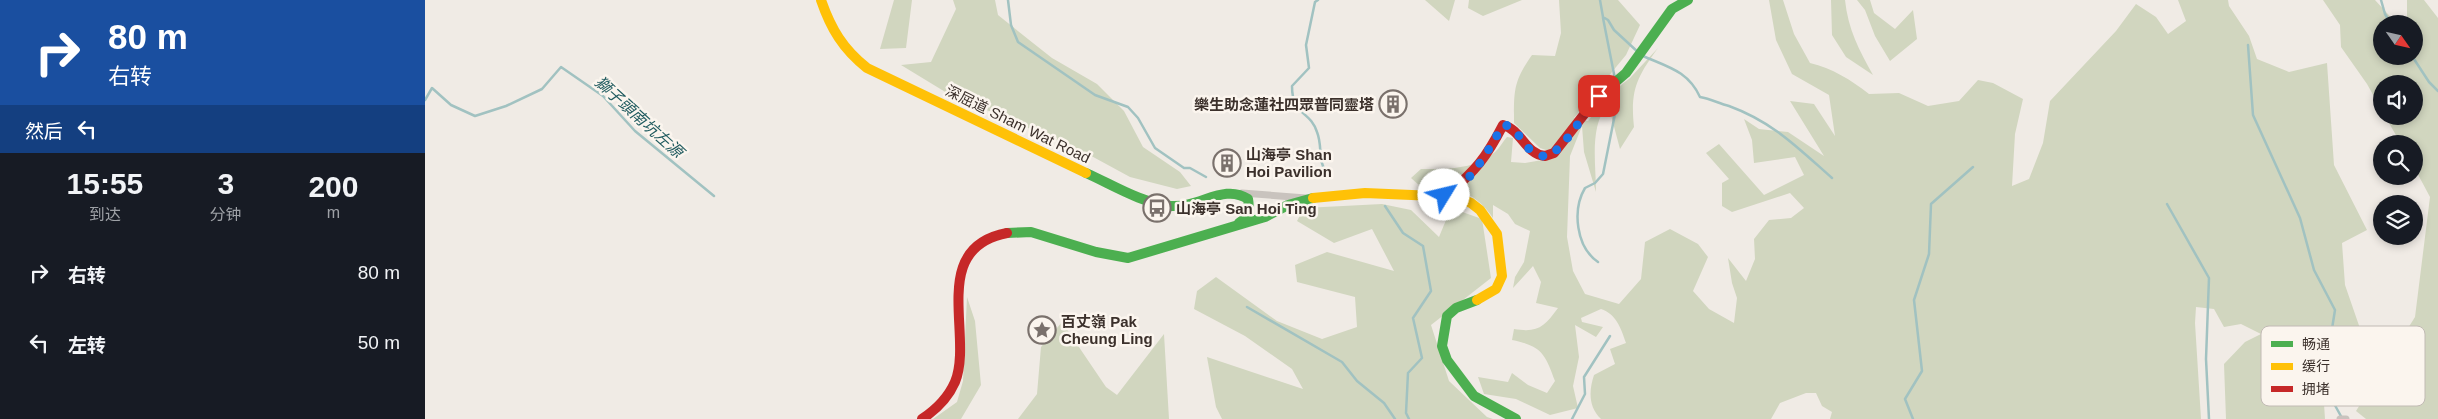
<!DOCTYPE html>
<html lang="zh">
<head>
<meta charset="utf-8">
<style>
  :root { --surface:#171b24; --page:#242831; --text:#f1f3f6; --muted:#9ea1a6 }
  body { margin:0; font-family:Arial,"Noto Sans SC",sans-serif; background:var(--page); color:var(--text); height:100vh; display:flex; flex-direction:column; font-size:19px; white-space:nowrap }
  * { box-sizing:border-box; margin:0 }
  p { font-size:16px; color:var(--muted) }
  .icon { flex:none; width:28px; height:28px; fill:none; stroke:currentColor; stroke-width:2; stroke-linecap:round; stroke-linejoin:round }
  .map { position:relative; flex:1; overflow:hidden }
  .details { display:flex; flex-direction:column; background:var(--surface); width:425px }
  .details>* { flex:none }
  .top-card { background:#1a4fa0; color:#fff; overflow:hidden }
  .needle { width:32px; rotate:124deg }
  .tools { position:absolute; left:1948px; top:15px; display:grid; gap:10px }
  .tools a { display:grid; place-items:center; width:50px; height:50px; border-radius:50%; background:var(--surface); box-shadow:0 2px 8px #0003; font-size:25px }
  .pin { position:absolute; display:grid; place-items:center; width:42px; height:42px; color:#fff; margin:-21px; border-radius:10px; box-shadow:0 2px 8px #0006 }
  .me { position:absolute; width:55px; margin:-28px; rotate:54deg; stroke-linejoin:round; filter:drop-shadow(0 0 4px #0008) }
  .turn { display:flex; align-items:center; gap:18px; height:105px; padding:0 25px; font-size:22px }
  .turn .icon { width:65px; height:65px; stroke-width:2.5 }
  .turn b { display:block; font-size:35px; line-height:42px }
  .then { display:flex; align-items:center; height:48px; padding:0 25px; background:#0003; gap:10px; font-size:19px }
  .eta { display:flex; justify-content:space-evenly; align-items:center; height:85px; text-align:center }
  .eta b { font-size:30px; font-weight:800; line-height:35px }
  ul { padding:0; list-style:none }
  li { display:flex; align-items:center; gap:15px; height:70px; padding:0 25px }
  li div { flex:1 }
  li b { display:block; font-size:19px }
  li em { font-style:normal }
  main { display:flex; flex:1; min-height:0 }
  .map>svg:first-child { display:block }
</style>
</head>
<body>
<main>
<section class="details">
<div class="top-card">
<div class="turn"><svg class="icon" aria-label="right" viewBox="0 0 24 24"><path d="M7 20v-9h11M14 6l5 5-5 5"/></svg><div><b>80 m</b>右转</div></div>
<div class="then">然后<svg class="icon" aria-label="left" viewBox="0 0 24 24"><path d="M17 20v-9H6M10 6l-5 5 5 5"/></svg></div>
</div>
<div class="eta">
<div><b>15:55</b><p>到达</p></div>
<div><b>3</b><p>分钟</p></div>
<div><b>200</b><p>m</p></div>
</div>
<ul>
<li><svg class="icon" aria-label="right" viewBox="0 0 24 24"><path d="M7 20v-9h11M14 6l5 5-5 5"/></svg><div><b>右转</b></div><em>80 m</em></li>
<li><svg class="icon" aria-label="left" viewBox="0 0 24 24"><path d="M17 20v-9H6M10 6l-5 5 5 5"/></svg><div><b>左转</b></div><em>50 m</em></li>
</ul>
</section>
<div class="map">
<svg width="2013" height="419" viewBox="0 0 2013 419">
  <rect width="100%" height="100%" fill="#f0ebe5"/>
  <path fill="#d1d6bf" d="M469,0h18l-6,48 -26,1z
    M528,0h42l3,15 35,28 19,15 45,26 27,27 19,36 37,25 11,14 -14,3 -47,-12 -46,-25 -137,-59 -46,-28 30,-3 25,-53z
    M1001,0h29l-6,21 -24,-21z
    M1044,0h53l-39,16 -15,-8z
    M1134,0h59l22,25 -14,30 -52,63 14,3 18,-24 24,-19 28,-30c-21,29 -28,42 -24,79l-14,22 -12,-45c-19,23 -12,59 -12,88l-12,-40 -2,-26 -12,30 -3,81 6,34 12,23 34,10 22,-25 4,-37 25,-13 28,15 10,13 -15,34 16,18 25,14 3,-25 -5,-15 -4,-25 18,23 9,-22 -1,-20 15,-19 22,-2 13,-10 -14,-15 -58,19 -10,-6v-23l7,-4 -23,-26 13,-9 45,51 40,-20 -9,-18 -41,6 -2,-23 -8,-21 15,10 29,3 36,24 -34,-55 24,3 21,32 -6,-41 -37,-21 -16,-34 -7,-40h14l11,34 16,29c22,5 41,17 59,31l30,-1 29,13 31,-5 19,-21 15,3 30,16 -8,35 -3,52 17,-7 14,-36 7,-42 66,-70 20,-27 20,13 12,17 18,-13 -8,-21h50l1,6 20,30 8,23 32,13 38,-9 7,102 33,65 -25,13 3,42 19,55 -37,36 -3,28 1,15h-99l-2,-55 21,-22 16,-8 -20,-10 -17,3 -10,-18 -18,-2 -1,16 6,96h-371l2,-7 -10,-6 -6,-13h-10l-26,10 -9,16h-170c-13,-12 -12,-29 -7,-44l21,-11 -5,-15 16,-6c-5,-15 -10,-29 -25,-34l-20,9 1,4 21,5 -7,10 -21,-12 4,32 -6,29 5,22 -28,7 -34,-16 -32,-5 -6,-17 30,5 4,-9 16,12 19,8 8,-12c-10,-27 -13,-35 -43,-41l2,-11c24,4 30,-2 44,-21l-22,-5 5,-21 -8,-16 -20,22 2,-11 9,-15 6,-31 -15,-7 -7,-10 -15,-9v13c-20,-29 -40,-31 -73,-32l-9,-8 10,-9c24,0 54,1 74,-17 5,-4 8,-11 12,-15l6,1 -2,24 14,1 29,-5 -5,-7 -9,-3 -26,-25c0,-32 -1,-41 18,-68l23,1 6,-23z
    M1406,0h14c3,29 14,50 28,75l-27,-18 -14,-22z
    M1432,0h13l4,13 21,16 18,-19 4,29 -27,22 -15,-25 -10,-26z
    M1898,0h52l22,24h-16v32h33v-32h-7v-24h17l14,18v401h-72l-10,-8 59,-94 15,-120 -16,-30v-23h-13l-16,-28h29v-32h-33v25l-14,-25 -26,-37 -1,-22z
    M957,204l29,6 28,27 12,-29 31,11 9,59 -60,47 18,56 38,36 6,2h-271l-6,-12 -9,-50 96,32 -11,-20 -47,-33 -51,-27 3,-18 19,-14 61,44 45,18 35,-12 -2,-30 -58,-15 -2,-17 32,-13 67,19 -22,-42 -38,14 -37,-22 7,-13z
    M542,297l8,24 6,64 -20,34h-28l24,-17 6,-21z
    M637,322l44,65 11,8 47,-61 5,85h-151l19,-25 4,-47z"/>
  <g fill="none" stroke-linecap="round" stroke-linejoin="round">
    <path stroke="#a1c2c1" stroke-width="2.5" d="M583,0l3,25 7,17 77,53 33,12 10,11 17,30 29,20h6l16,9
      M893,0l-3,2 -9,43 3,23 -17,18c0,30 18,24 25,46 6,15 0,28 10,42
      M1175,0l3,17 5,3 6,10 25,23
      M1956,0l4,14 6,10
      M1178,18l12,61
      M1823,45l5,70 47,103 14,52 21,40 -9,56 1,25 15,27
      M1218,56c25,11 45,15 57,41 11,2 18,6 29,9 44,16 69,42 103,72
      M1987,56l17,26 9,9
      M0,100l7,-12 19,17 24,11 31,-10 36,-17 19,-22 42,29 32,35 79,65
      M1742,204l42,74 -3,81 3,60
      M960,206l18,27 20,13 8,45 -18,27 9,40 -14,15 -2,40 3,6
      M1173,262c-22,-15 -26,-52 -13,-74l10,-5 8,-9 14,-70 -1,-17
      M822,307l95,55 15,19 27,22 11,16
      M1147,419l13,-25 -1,-17 26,-41
      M1488,419l-8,-20 17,-28 -8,-71 15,-46 2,-50 42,-37"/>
    <path stroke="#c9c3be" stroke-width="7" d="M817,193l64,5
      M1915,419h6"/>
    <path stroke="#4caf50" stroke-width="10" d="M1164,108l10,-12 27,-23 46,-64 16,-9
      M661,173c27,12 55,30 85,33 29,2 53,-23 77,-7 2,11 0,18 -9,24
      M582,233l24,-1 65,20 32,6 137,-41 23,-12 25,-7
      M1052,300l-21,8 -9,8 -5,30 5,14 27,36 42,23"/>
    <path stroke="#ffc107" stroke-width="10" d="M396,0c10,29 22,49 46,68l219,105
      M888,198l52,-5 70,3 13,-2 23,9 9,7 17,24 5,42 -6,13 -19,11"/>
    <path stroke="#c62828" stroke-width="10" d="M1023,194c28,-24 38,-36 55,-69 19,5 22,29 42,31l9,-3 35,-45
      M497,419c15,-10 26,-21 33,-37 19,-46 -27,-134 52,-149"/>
  </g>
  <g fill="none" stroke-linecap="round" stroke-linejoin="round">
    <path stroke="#1a73e8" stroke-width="9" stroke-dasharray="0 16.2" d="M1019,195c25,-6 47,-50 59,-70 19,0 19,34 47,31l13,-12 36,-48"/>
  </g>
  <defs>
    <g id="building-ring" transform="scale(1.4375)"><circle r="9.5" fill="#fbf5ee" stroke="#7a716c" stroke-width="1.5"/><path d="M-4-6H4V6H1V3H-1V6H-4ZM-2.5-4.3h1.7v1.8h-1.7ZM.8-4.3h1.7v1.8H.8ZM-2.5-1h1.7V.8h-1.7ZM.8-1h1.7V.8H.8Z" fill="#7a716c"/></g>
    <g id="bus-ring" transform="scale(1.4375)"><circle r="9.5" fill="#fbf5ee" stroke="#7a716c" stroke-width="1.5"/><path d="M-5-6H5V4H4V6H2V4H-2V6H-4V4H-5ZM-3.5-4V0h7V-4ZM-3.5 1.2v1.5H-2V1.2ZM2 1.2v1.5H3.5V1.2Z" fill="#7a716c"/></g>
    <g id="sight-ring" transform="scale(1.4375)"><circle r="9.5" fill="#fbf5ee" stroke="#7a716c" stroke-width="1.5"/><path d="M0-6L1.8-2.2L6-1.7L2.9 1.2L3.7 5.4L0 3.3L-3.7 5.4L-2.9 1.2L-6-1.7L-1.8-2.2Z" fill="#7a716c"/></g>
  </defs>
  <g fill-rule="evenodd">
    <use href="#building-ring" x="968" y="104"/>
    <use href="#building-ring" x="802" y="163"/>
    <use href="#bus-ring" x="732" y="208"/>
    <use href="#sight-ring" x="617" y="330"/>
  </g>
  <g text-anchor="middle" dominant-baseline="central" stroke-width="5" stroke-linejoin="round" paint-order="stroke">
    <g font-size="15" font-weight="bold" fill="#3b302b" stroke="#fbf5ee" text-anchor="start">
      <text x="949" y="104" text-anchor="end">樂生助念蓮社四眾普同靈塔</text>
      <text x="821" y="154">山海亭 Shan<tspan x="821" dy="17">Hoi Pavilion</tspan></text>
      <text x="751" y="208">山海亭 San Hoi Ting</text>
      <text x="636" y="321">百丈嶺 Pak<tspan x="636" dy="17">Cheung Ling</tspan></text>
    </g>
    <g font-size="15" fill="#3b302b" stroke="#fbf5ee">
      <text transform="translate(593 124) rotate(26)">深屈道 Sham Wat Road</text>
    </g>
    <g font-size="16" font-style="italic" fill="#1f5a5e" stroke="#fbf5ee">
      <text transform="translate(214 117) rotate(42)">獅子頭南坑左源</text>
    </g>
  </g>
  <rect x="1836" y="326" width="164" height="80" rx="8" fill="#fbf5ee" stroke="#c1bab4" stroke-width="1"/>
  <rect x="1846" y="341" width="22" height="6" fill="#4caf50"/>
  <rect x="1846" y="363" width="22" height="7" fill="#ffc107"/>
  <rect x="1846" y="386" width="22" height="6" fill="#c62828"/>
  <g font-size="14" fill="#3b302b">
    <text x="1877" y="349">畅通</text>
    <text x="1877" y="371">缓行</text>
    <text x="1877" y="394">拥堵</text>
  </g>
</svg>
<div class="tools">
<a><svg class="needle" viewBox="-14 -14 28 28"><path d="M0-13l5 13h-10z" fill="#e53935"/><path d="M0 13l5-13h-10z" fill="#9ea1a6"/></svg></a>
<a><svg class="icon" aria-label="sound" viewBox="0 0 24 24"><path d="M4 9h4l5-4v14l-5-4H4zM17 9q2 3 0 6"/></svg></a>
<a><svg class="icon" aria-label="search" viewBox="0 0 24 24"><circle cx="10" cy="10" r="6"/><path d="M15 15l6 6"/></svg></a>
<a><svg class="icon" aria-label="layers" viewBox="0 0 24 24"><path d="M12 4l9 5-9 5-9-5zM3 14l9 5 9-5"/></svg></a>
</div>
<div class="pin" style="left:1174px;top:96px;background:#d93025"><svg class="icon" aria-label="arrive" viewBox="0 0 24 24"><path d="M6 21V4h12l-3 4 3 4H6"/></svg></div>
<svg class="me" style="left:1019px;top:195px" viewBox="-20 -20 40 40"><circle r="19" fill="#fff"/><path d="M0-13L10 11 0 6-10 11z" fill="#1a73e8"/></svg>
</div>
</main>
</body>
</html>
